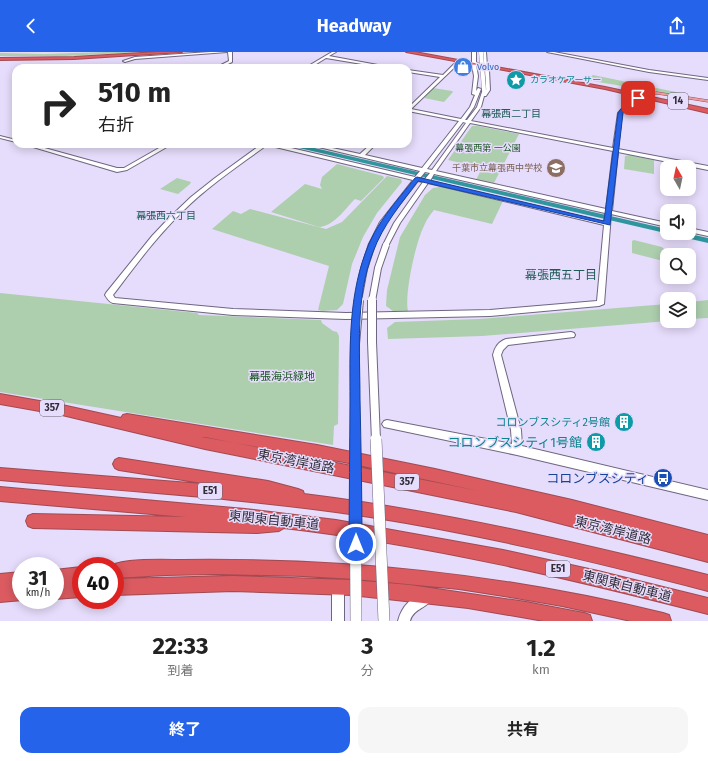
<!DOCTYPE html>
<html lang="ja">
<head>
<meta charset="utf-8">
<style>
  :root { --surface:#fff; --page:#f6f6f6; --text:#222; --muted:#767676; --accent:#2563eb }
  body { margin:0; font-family:"Fira Sans","Noto Sans JP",sans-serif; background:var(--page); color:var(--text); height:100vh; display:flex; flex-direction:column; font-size:15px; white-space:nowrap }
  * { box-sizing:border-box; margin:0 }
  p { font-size:13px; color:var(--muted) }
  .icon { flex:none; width:22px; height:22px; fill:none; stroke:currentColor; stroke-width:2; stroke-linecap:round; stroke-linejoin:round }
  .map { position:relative; height:569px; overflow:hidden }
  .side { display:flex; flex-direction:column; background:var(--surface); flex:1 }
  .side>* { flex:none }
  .guide { position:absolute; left:12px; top:12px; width:400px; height:84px; border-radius:12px; box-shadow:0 2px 10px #0003; background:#fff; color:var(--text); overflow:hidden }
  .needle { width:26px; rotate:351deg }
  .tools { position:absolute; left:660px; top:108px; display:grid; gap:8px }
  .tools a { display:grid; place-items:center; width:36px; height:36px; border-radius:8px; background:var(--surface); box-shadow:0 2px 10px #0003; font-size:20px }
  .speed { position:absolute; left:12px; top:505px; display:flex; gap:8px; font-size:20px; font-weight:700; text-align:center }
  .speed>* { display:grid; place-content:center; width:52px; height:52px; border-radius:50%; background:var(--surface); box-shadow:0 2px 10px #0003; line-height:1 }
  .speed small { font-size:10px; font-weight:400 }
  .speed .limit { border:6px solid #d22; background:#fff; color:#111 }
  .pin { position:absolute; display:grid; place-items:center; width:34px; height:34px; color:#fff; margin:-17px; border-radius:8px; box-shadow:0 2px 6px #0006 }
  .me { position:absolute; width:44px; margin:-22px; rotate:0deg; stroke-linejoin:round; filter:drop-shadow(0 0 3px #0008) }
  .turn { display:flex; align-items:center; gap:14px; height:84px; padding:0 20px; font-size:18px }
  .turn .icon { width:52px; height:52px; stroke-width:2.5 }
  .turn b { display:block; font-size:28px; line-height:34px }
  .eta { display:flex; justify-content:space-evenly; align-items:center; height:68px; text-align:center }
  .eta b { font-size:24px; font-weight:700; line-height:28px }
  .action { display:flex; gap:8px; margin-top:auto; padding:8px 20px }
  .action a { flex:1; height:46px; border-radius:12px; background:var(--accent); color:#fff; font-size:16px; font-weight:700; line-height:46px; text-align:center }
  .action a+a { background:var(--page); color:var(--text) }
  header { display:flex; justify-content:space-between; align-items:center; height:52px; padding:0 20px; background:var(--accent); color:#fff; font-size:18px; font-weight:700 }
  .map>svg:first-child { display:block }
</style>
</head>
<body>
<header><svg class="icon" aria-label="back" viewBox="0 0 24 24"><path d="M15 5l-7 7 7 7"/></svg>Headway<svg class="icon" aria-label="share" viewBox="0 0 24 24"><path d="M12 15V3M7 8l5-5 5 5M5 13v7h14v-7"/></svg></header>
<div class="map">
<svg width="708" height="569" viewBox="0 0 708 569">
  <rect width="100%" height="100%" fill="#e6dcfb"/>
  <path fill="#adcfae" d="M104,0h38l-76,4h-66v-3l45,1z
    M593,23l83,17 8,2 -1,2 -97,-16z
    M433,36l19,3 1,1 -9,10 -20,-4z
    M472,74h6l41,8 -25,49 -18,-3 6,-12 -34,-8z
    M630,103l24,5v14l-30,-5 1,-13z
    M337,112l46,12 1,2 -23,23 -6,-2c-11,11 -21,27 -36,28l-48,-15 34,-28 17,5 -2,-4 2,-8z
    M387,124l14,3 1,3 -25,31 -14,24 -11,27 -9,40 -6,6 -15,1 -4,-1 11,-44 -117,-37 21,-18 8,3 9,-5 76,20 16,-7z
    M177,126l14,4 -1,2 -12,10 -18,-5z
    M445,134l58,15 -11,23 -58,-14c-4,5 -8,10 -10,16 -8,15 -20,69 -16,85h-15l-7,-5 1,-16 13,-53 25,-42 8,-7z
    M634,188l28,7 2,2 -1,12 -31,-8v-12z
    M0,241l197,20 2,2 122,5 1,3 11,8 4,1 2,4 -1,88 -4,2 -1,19 -333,-53z
    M708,248v18l-19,1v-17z
    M667,252l1,17 -186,15 -94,3 -1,-11 8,-6 84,-3z"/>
  <path fill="#2e969c" d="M282,92h15l370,85v4h18l23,5v5z"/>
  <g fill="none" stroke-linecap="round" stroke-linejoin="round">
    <g stroke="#6f6681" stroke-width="2">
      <path id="secondary" d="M210,0h17l-92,7 -10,3 -2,-1 12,-4z
        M228,0h4v10l-12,6h-5l14,-7z
        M332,0h4l-7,4 65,12h-8l-60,-10 -16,10h-5z
        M472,0h4v10l5,3 -2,1 -3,-1 2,11 -2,15 2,-3 3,1 -7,18 -9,13h2l10,-13 6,-18 3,1 -1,-21 7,-2 1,2 -4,1 1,20 -4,6h-2l-3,11 -10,14 142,27 5,-35 9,-10 20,-10 1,2 -19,10 -7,8 -4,36 90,17v4l-90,-18 -6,59 55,12v4l-56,-13 -7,90 -5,2 -109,10 -144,3 -113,-4 -120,-12c-4,-1 -6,-5 -8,-8l1,-2 46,-57 17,-18 22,-21 24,-19 47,-34h12l141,33 5,-6 -114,-27h8l46,10 11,-10h5l-11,11 57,13 37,-47 -51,-10v-3l32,-31 -32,-5v-2l35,5 14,-14h2v2l-48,46 50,10 9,-12 5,-12 -3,-1 2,-18 -2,-11 2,-1 -2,-1zM463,70l3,1 -34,47 -5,-1zM470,71l143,28 -7,58 -170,-38zM267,93l146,35 -33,42 -11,22 3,2 3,-2 11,-22 32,-41 5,1 -29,41 -11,22 1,1h4l12,-23 28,-40 176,42 -7,76 -107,9 -144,3 -113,-4 -118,-11 -2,-3c22,-29 44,-59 70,-84 25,-25 55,-45 84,-66zM425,120l5,1 -5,6 -5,-1zM434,122l171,39 -1,9 -174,-41z
        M482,0h4l1,14 -3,-1z
        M547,0h7l95,18 59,8v2l-59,-8z
        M0,84l16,4v2l-16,-4z
        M23,92h7l87,24h7l42,-24h6l-45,26 -10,2z
        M689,176l19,4v4l-19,-4z
        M571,280l3,1 1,2 -1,2 -66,8 -5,5 -2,5 20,75 1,16 186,44v10l-191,-45 -133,-28 -2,-3 2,-3 3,-1 125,24 -1,-14 -18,-75c2,-8 5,-13 13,-16z
        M338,528l4,2 2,4v35h-12v-35l2,-4z
        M427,539l4,2 2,4c-4,11 -20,11 -23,24h-12c4,-16 14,-24 29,-30z"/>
    </g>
    <g stroke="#a04b53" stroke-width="1">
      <path id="primary" d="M657,40l51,8v2l-51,-8 -10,1 -2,-1z"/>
    </g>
    <g stroke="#a04b53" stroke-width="2">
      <path id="highway" d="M158,0h24l-108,7 -74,1v-2l74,-1z
        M406,0h9l190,35 103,22v4l-103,-24z
        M0,342l62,11 59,13 2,-3 4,-1 190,31 118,24 137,31 136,35v27l-192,-50 -311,-63 -143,-34 -62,-11zM201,385l143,25 135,29 -274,-54z
        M119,406l149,23 30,8 5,2 1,3c137,17 271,48 404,81v16c-112,-29 -224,-56 -338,-74 -123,-19 -247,-26 -370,-37v-12l215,17 -96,-15 -4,-2 -2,-4 2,-4z
        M0,435l245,22 91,11 167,30 95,21 110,27v16c-140,-36 -280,-69 -424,-86l-5,3 -22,2 -224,-5 -5,-2 -2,-5 2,-5 5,-2 153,3 -186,-16z
        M183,508c166,-2 319,14 480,53l6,2 2,6h-40l-69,-15 -52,-9 -51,-8 -104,-10 -52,-3 -86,-2 -51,1 -51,3v-12h-5c15,-8 55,-6 73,-6z
        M81,515v30l-26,2v-29z
        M21,520v28h2l-23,2v-28z
        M233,524l118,4 59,5 116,17 58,11 6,2 2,6h-48l-76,-13 -117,-13 -118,-4 -118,4v-16z"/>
    </g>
    <use href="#secondary" fill="#fff" fill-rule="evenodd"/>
    <use href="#primary" fill="#e99da0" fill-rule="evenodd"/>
    <use href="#highway" fill="#db5b61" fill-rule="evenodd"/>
    <g stroke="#6f6681" stroke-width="4.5" stroke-linecap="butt">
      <path id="secondary-bridge-far3" d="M481,0l3,38"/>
    </g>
    <g stroke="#6f6681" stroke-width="8" stroke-linecap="butt">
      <path id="secondary-bridge-far2" d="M358,249l6,-32 8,-25
        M372,249l6,-33 8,-23"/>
    </g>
    <g stroke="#6f6681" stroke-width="10" stroke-linecap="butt">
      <path id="secondary-bridge-far1" d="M372,248v42l4,98
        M355,388v-96l4,-44"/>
    </g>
    <g stroke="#6f6681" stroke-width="12" stroke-linecap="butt">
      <path id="secondary-bridge" d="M355,387l1,182
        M376,387l8,182"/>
    </g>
    <use href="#secondary-bridge-far3" stroke="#fff" stroke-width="4"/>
    <use href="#secondary-bridge-far2" stroke="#fff" stroke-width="6"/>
    <use href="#secondary-bridge-far1" stroke="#fff" stroke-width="8"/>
    <use href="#secondary-bridge" stroke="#fff" stroke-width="11"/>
  </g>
  <path fill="#2563eb" stroke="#184099" d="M637,45l4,1 -13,9 -5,6 -13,112 -192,-44c-17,23 -35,44 -45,71 -18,46 -13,98 -13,147 1,48 2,97 2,145l-2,5 -4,2 -5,-2 -2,-5c0,-48 1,-95 1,-143 0,-50 -2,-100 15,-147 10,-30 31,-52 50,-76l2,-1 187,44 14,-108 6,-8z"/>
  <defs>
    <g id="shop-disc" transform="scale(1)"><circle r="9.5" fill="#3f7fe0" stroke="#e6dcfb"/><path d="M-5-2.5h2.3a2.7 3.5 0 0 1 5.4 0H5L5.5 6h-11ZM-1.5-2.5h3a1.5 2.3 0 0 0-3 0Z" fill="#fff"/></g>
    <g id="sight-disc" transform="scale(1)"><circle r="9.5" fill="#0f9aa8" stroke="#e6dcfb"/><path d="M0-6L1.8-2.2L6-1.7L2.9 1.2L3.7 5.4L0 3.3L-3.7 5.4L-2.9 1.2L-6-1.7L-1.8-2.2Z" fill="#fff"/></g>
    <g id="school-disc" transform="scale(1)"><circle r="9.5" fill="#8d6e63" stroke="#e6dcfb"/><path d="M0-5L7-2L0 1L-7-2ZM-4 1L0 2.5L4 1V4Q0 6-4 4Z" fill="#fff"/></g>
    <g id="building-disc" transform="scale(1)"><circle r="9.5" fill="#0f9aa8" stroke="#e6dcfb"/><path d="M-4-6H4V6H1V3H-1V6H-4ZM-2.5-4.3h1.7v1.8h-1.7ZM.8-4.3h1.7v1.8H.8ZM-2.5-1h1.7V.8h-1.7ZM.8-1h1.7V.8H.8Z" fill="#fff"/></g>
    <g id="bus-disc" transform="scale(1)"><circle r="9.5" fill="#1a4fb4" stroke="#e6dcfb"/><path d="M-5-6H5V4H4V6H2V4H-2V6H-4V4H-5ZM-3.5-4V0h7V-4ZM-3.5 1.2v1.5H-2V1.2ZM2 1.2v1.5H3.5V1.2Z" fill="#fff"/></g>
  </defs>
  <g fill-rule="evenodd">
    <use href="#shop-disc" x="463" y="15"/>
    <use href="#sight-disc" x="516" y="28"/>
    <use href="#school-disc" x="556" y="116"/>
    <use href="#building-disc" x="624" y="370"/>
    <use href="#building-disc" x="596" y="390"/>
    <use href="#bus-disc" x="663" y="426"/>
  </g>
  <g text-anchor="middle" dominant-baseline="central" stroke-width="3" stroke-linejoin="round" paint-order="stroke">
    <g font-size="9" fill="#366cbe" stroke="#e6dcfb" text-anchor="start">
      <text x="477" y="15">Volvo</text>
    </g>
    <g font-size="9" fill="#0d838f" stroke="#e6dcfb" text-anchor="start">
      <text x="530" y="28">カラオケアーサー</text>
    </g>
    <g font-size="9" fill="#1b5424" stroke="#e6dcfb">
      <text x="488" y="96">幕張西第 一公園</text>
    </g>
    <g font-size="9" fill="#785e54" stroke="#e6dcfb" text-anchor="end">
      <text x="542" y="116">千葉市立幕張西中学校</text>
    </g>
    <g fill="#e6dcfb" stroke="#676273" stroke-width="1">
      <rect x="668" y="41" width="20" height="16" rx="3"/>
      <rect x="40" y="348" width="24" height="16" rx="3"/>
      <rect x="395" y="422" width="24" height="16" rx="3"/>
      <rect x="198" y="431" width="24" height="16" rx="3"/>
      <rect x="546" y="509" width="24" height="16" rx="3"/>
    </g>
    <g font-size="10" font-weight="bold" fill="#312d39">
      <text x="678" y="49">14</text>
      <text x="52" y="356">357</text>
      <text x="407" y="430">357</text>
      <text x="210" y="439">E51</text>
      <text x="558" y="517">E51</text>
    </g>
    <g font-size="10" fill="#205b58" stroke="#e6dcfb">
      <text x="511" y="62">幕張西二丁目</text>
      <text x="166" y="164">幕張西六丁目</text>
    </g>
    <g font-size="11" fill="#1b5424" stroke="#e6dcfb">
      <text x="282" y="324">幕張海浜緑地</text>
    </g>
    <g font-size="11" fill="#0d838f" stroke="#e6dcfb" text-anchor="end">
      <text x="610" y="370">コロンブスシティ2号館</text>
    </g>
    <g font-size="12" fill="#205b58" stroke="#e6dcfb">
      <text x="561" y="223">幕張西五丁目</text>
    </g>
    <g font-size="13" fill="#0d838f" stroke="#e6dcfb" text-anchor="end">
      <text x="582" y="390">コロンブスシティ1号館</text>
    </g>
    <g font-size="13" fill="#312d39" stroke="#e6dcfb">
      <text transform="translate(296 409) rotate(11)">東京湾岸道路</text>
      <text transform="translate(274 468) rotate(6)">東関東自動車道</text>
      <text transform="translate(613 478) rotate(14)">東京湾岸道路</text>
      <text transform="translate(627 534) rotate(14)">東関東自動車道</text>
    </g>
    <g font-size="13" fill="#164399" stroke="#e6dcfb" text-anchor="end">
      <text x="649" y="426">コロンブスシティ</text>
    </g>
  </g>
</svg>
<div class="tools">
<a><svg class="needle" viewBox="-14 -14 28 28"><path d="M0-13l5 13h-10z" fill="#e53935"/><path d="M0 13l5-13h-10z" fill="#767676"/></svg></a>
<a><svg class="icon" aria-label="sound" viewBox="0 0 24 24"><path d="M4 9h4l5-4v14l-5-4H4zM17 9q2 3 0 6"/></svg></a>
<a><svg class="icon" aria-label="search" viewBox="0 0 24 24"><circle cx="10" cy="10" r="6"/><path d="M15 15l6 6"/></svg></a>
<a><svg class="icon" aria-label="layers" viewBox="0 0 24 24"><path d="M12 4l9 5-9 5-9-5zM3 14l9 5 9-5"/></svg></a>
</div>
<div class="speed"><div>31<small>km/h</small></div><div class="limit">40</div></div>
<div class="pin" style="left:638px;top:46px;background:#d93025"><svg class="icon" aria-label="arrive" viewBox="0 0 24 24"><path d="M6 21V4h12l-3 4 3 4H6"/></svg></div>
<svg class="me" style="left:356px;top:492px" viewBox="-20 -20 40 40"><circle r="17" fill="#2563eb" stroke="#fff" stroke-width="3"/><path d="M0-11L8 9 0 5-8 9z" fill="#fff"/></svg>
<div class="guide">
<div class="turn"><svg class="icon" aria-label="right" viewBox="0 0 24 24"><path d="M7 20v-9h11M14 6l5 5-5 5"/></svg><div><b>510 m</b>右折</div></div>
</div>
</div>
<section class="side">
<div class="eta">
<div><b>22:33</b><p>到着</p></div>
<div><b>3</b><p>分</p></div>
<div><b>1.2</b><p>km</p></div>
</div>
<div class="action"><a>終了</a><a>共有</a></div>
</section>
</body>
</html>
